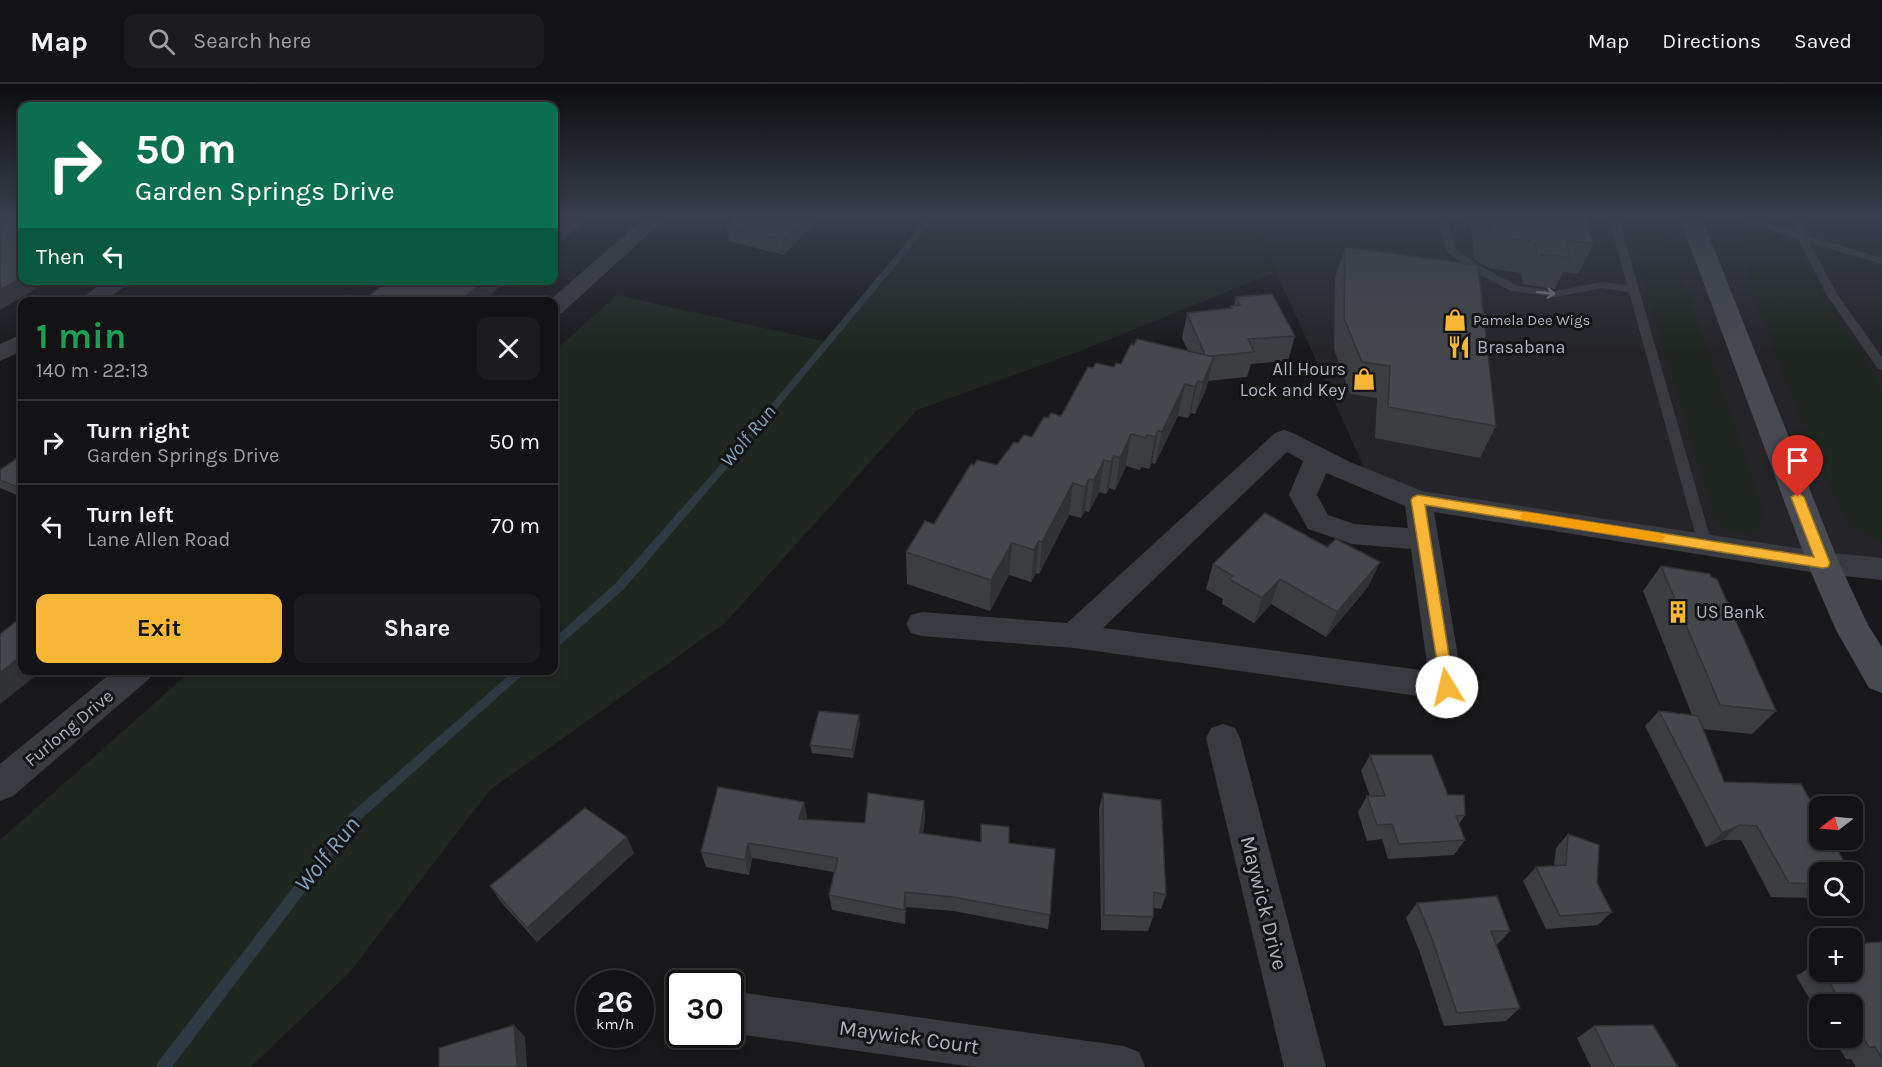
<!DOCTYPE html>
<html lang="en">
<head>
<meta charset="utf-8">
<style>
  :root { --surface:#131315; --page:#1c1c1e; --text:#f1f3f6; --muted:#9d9ea0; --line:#323234; --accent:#f8b636 }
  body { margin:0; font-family:Karla,sans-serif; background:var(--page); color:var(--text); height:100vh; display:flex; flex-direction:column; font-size:22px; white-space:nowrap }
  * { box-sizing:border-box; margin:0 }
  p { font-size:20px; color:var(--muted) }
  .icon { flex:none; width:33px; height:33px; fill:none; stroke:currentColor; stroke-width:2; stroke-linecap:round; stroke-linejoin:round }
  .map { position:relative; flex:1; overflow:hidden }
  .panel { position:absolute; left:18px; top:213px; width:540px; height:378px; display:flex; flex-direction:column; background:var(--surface); border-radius:12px; box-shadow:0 3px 9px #0003,0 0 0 2px var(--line) }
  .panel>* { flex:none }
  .hud { position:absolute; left:18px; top:18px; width:540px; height:183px; border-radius:12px; box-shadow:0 3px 9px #0003,0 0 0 2px var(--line); background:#0b6e4f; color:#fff; overflow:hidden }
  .needle { width:39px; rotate:254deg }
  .buttons { position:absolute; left:1809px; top:712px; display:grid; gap:12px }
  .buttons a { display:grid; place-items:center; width:54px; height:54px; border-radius:12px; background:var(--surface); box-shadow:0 3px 9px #0003,0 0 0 2px var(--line); font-size:30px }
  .speed { position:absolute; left:576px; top:886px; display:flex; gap:12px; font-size:30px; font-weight:700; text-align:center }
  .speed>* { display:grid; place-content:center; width:78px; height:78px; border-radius:50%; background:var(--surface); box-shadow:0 3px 9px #0003,0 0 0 2px var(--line); line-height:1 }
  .speed small { font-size:15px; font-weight:400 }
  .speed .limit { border:3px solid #111; border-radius:9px; background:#fff; color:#111 }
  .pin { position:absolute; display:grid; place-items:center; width:51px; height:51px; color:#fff; margin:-62px -26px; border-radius:50% 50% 50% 0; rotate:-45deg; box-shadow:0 0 6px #0007 }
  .pin .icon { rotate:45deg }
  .me { position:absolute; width:66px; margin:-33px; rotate:351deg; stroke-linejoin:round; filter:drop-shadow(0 0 4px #0008) }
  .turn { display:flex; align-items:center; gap:21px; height:126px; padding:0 18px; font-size:27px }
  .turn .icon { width:78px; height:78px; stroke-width:2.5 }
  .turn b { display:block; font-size:42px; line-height:51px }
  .then { display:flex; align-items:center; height:57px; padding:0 18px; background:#0003; gap:12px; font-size:22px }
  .round { display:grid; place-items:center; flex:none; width:63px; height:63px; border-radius:12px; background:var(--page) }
  .headline { display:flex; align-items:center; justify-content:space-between; height:102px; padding:0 18px }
  h1 { font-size:36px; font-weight:700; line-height:45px; color:#1e9e55 }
  .action { display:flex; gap:12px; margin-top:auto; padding:12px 18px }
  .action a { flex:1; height:69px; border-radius:12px; background:var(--accent); color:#111; font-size:24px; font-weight:700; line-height:69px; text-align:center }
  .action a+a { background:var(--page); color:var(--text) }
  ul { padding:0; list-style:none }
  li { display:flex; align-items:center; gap:18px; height:84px; padding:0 18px; border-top:2px solid var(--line) }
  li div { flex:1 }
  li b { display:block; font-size:22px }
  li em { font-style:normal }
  header { display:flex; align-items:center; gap:36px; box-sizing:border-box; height:84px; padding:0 30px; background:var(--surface); border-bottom:2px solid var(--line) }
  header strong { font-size:28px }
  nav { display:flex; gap:33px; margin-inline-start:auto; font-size:21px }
  .search { width:420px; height:54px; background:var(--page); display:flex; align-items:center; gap:15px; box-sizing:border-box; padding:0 21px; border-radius:12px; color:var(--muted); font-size:22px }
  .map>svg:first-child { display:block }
</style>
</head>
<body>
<header>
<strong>Map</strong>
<div class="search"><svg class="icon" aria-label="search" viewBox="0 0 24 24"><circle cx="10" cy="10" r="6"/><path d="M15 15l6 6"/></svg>Search here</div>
<nav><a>Map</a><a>Directions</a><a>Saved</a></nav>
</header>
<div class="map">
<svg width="1882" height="983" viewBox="0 0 1882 983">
  <rect width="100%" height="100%" fill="#19191c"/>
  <path fill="#252529" d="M1251,132h631v353l-510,-84z"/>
  <path fill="#1f2720" d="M930,132h321l25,56 -193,78 -166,60 -192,213 -235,167 -141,183 -98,94h-251v-227l191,-169 363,-1v-319l63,-56 210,47z
    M1624,132h30l8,5 100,284 -1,22 -15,7 -23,-7 -8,-8z
    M1754,144l17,3 21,13 90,146v153l-36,-22 -26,-54 -66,-169 -14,-68z"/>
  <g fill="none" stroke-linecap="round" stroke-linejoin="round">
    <path fill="#2f3941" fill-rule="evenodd" d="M926,132h7l-15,23 -178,214 -116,136 -66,58 -4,1v-10l62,-55 118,-134 178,-213z
      M515,586h13l-170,152 -186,245h-16l2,-5 192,-248z"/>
    <path fill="#3a3b41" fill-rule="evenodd" d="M1441,132h10l-2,6 7,27 22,16 40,21 37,5 47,-9 25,3 -19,-69h10l94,328 -2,4h-10l-2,-4 -69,-252 -27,-4 -47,9 -44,-6 -41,-22 -23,-17 -8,-30z
      M1727,132h15l53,15 -5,-15h10l6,19 76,23v6l-72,-21 27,51 45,63v13l-4,-1 -52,-75 -28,-55z"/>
    <path fill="#3a3b41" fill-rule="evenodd" d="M646,132h22l-106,97 -8,2v-13h-6z
      M106,196h27l-29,22h-27z
      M22,250v17l-22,10v-17z
      M1284,346l9,3 57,29 72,29 401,61 59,6v22l-59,-6 -389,-62 29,175 -4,9 -12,4 -373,-52 -152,-12 -11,-3 -5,-9 5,-9 11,-3 145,11 208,-190zM1287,368l16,9 -14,34 19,34 44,15 59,5 17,122 -325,-43zM1326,389l79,33 3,22 -54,-4 -26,-9 -11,-20z
      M115,586h39l-5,9 -136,117 -13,5v-37z
      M1223,640l12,4 5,10 86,329h-42l-78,-329 5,-10z
      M730,907l394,55 15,6 6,15h-172l-243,-34z"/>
    <path fill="#484a51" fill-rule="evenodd" d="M1679,132h22l138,347 29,62 14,22v46l-13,-5 -33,-58 -29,-67z"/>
  </g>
  <path fill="#3c3d41" d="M737,132h89l-4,4 -3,-1 -35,36 -55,-14 -2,-15z
    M1473,132h112l9,28 -16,30 -15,-2 -8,17 -32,-5 -2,-11 -32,-5 -14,-8 -5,-38z
    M1345,163l151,179 -16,32 -105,-20 2,-40 -27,-4 -16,-45 1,-71z
    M1236,213l59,39 -7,25 -37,3 -4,13 -39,4 -2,8 -11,25 -4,-1 -3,5 -10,-2 -23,48 -3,-1 -3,6 -8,-2 -1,3 -14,-4 -11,24 -6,-2 -3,6 -7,-2 -10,20 -4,-1 -4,7 -12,-3 -30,59 -3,-1 -5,9 -22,-7 -19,36 -83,-27 -1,-32 28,-28 40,-59h23l21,-22 14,-6 16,-19 13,-2 32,-48 21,-1 7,-3 67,-13 -6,-13 5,-25 44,-5v-2h3z
    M22,371v42l-22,-9v-18z
    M1327,463l53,15 -12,25 -42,50 -55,-33 -17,19 -32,-19 1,-5 -17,-10 7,-25z
    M1661,482l115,145 -24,23 -49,-5 21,53 96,91v25l-49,-1 -30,-57h-18l-17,7 -61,-121 14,-15 33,4 -49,-124z
    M860,639l-7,35 -41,-5 -2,-8z
    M1370,671l78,40 17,20 -6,9 6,16 -11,15 -66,4 -6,-20 -15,2 -9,-29 9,-16h3l-9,-25z
    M1103,709l63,102 -5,14 -7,-1 -1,9 -5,14 -47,-1 -2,-121z
    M924,717l1,16 -2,16 57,9 1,-18 28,19 41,72 -2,14 -95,-18 -47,-4 -1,17 -73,-14 -3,-15 5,-23 -82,-14 -3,17 -43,-8 -5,-15 103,-50 3,16 -1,2 59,3z
    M1568,750l29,49 15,29 -14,13 -52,4 -23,-48 13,-14 18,-1 2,-18z
    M634,769l-97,89 -37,-41 -10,-15z
    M1417,819l93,28 -13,14 23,63 -14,13 -62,5 -25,-76 -13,-32z
    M1882,858v125h-26l-5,-8h-5l-13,-21h19v-33h-32v11l-24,-40 21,-13h3v9h32v-28z
    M1594,942l84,41h-87l-14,-29z"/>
  <path fill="#313235" d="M571,132h19l-36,32v-18z
    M807,132h12v3l-35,36 -2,-15z
    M22,193v3h29l-51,30v-20z
    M485,196h22l-24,22h-21l-1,-2z
    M1214,273l-8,32 -11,25 8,-32z
    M1198,297l-7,32 -3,5 7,-31z
    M1185,300l-7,32 -23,48 7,-32z
    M1158,347l-6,32 -3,6 6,-32z
    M1131,350l-5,32 -11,24 5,-32z
    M1114,372l-5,32 -3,6 5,-32z
    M1104,376l-5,32 -10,20 5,-32z
    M1089,395l-4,32 -4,7 4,-31z
    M1073,399l-4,32 -30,59 3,-32z
    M1039,457l-3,32 -5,9 3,-32z
    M1012,459l-3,32 -19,36 1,-31z
    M1380,478l-12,25 -42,50 11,-25z
    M1280,495l-9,25 -17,19 8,-25z
    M22,571v15h21l-43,34v-31z
    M859,631l1,8 -7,35 -1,-8z
    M924,717l1,16 -4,31 -1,-15z
    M804,718l3,16 -5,17 -3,-16z
    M1740,741l-17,15 -17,7 16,-14z
    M627,753l7,16 -97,89 -10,-14z
    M748,759l4,15 -3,17 -4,-15z
    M905,808l1,15 -1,17 -1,-14z
    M514,941l11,12 2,30h-10z"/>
  <path fill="#46474c" stroke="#313235" stroke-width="1.5" d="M0,132h22v61l-22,13z
    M554,132h17l-17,14z
    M737,132h70l-25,24 -55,-14z
    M1486,132h99l9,28 -28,-4 4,18 -33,-4 -2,-12 -32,-4 -15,-8z
    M1345,163l133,18 18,161 -108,-19 2,-41 -28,-4 -18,-44z
    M389,196h96l-24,20 5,2h-141l5,-4 10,2 6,-5 18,5z
    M1272,210l23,42 -47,3 6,13 -45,4 -4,-1 -18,-42 45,-5 -1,-2 9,-1 -4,-8z
    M1137,255l77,18 -11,25 -5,-1 -3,6 -10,-3 -23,48 -4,-1 -3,6 -8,-2 -1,3 -15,-4 -11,24 -6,-2 -3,6 -7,-2 -10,20 -5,-1 -4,8 -12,-4 -31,59 -3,-1 -5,9 -22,-7 -21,37 -85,-28 19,-31 9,3 37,-60 3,1 3,-5 20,5 17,-23 4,1 6,-8 8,2 12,-20 4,1 3,-5 10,3 27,-49 5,1 3,-5 18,4 2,-4 5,1 10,-20 3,1z
    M22,371v34l-22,-9v-10z
    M1265,429l62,34 9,-8 44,23 -43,50 -57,-33 -18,19 -33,-19 4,-3 -20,-12z
    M1661,482l49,8 1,3 6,2 59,132 -56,-6z
    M22,533v38l-22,18v-39z
    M819,627l40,4 -7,35 -42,-5z
    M1659,627l39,5 26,66 77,2 19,34v22h12l18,33h-30v11l-31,-1 -32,-57 -17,-1 -18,8z
    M1370,671h62l16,40h16l1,20 -9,1 9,24 -66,4 -7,-20 -15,1 -10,-29h18z
    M718,703l86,15 -5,17 66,4 3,-30 56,8 -4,32 61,9v-18l28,3v16l46,6 -5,66 -97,-18 -48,-5 -1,18 -75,-15 9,-37 -90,-15 -3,17 -44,-8z
    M1103,709l58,7 5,95 -12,-3 -1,25 -49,-2z
    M585,724l42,29 -100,91 -37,-42z
    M1568,750l31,11 -2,38 15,29 -52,4 -24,-49 30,-2z
    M1852,793l5,8h-5z
    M1497,812l13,35h-19l29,77 -63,5 -26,-77 -14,-33z
    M1882,858v116l-7,-11h-6l-17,-27v-15h-9l-20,-33h29v-11h4l-4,-7v-10z
    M514,941l3,42h-78v-19z
    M1653,941l25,42h-64l-20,-41z"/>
  <defs><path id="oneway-shaft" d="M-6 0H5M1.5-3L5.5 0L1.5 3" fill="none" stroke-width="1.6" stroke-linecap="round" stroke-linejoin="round" transform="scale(1.5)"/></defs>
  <use stroke="#797c85" href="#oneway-shaft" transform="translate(1546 209) rotate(6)"/>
  <linearGradient id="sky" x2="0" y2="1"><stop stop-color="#0e0e0f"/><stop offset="0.49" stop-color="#383e4b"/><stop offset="1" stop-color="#383e4b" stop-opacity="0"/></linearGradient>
  <rect width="1882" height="269" fill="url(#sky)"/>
  <path fill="#f8b636" stroke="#a17623" stroke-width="1.5" d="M1798,409l6,4 26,66 -2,4 -5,1 -398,-63 29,182 -2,5h-10l-31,-192 2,-3 5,-2 396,62 -23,-60z"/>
  <path fill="#f59e0b" d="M1526,428l133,21 7,4 -7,5 -137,-22 -2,-3 2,-4z"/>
  <defs>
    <g id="shop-bare" transform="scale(1.8)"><path d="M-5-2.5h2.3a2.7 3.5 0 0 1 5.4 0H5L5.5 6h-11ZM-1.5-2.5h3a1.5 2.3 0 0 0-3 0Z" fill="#f8b636" stroke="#141417" stroke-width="2.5" paint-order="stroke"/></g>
    <g id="restaurant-bare" transform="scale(1.8)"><path d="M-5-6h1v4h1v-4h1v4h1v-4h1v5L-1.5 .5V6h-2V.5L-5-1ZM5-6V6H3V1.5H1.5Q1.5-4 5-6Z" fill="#f8b636" stroke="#141417" stroke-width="2.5" paint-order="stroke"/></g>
    <g id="building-bare" transform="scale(1.8)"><path d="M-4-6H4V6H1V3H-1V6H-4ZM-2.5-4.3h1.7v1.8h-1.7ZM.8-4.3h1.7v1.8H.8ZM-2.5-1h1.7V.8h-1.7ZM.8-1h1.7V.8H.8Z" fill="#f8b636" stroke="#141417" stroke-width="2.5" paint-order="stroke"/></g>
  </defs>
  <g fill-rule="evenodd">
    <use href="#shop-bare" x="1455" y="236"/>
    <use href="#restaurant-bare" x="1459" y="263"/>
    <use href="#shop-bare" x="1364" y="295"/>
    <use href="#building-bare" x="1678" y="528"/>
  </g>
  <g text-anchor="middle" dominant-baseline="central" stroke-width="6" stroke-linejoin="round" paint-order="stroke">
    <g font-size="15" fill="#acb1bc" stroke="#141417" text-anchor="start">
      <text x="1473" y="236">Pamela Dee Wigs</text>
    </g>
    <g font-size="18" fill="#acb1bc" stroke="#141417" text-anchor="start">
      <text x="1477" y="263">Brasabana</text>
      <text x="1346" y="285" text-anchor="end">All Hours<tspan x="1346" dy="21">Lock and Key</tspan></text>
      <text x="1696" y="528">US Bank</text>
    </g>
    <g font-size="18" fill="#acb1bc" stroke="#141417">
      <text transform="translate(69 644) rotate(-40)">Furlong Drive</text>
    </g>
    <g font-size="20" font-style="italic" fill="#829fb7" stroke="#141417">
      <text transform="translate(748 352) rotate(-50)">Wolf Run</text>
    </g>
    <g font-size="21" fill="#acb1bc" stroke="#141417">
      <text transform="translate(1264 819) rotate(76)">Maywick Drive</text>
      <text transform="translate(909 953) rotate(8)">Maywick Court</text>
    </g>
    <g font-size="24" font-style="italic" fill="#829fb7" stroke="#141417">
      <text transform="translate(327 770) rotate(-51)">Wolf Run</text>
    </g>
  </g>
</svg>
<div class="buttons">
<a><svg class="needle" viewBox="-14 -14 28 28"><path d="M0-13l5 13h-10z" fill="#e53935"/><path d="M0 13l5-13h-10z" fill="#9d9ea0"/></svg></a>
<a><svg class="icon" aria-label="search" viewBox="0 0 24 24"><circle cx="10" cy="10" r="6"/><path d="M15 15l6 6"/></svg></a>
<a>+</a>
<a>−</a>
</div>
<div class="speed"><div>26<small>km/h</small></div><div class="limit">30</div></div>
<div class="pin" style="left:1798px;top:413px;background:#d93025"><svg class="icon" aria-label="arrive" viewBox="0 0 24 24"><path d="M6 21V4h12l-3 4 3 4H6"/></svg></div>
<svg class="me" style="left:1447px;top:603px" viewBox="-20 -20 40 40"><circle r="19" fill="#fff"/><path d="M0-13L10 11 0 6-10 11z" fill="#f8b636"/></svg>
<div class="hud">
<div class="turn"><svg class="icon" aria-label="right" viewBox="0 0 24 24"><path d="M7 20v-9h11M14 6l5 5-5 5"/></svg><div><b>50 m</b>Garden Springs Drive</div></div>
<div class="then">Then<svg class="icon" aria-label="left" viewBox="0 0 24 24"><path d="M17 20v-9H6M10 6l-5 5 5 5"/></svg></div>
</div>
<section class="panel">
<div class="headline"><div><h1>1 min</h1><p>140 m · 22:13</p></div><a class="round"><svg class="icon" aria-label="close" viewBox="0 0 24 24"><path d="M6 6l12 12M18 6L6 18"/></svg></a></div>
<ul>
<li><svg class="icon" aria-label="right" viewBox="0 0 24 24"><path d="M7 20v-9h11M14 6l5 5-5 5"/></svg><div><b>Turn right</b><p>Garden Springs Drive</p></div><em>50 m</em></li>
<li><svg class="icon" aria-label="left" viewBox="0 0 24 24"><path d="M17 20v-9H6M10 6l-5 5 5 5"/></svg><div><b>Turn left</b><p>Lane Allen Road</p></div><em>70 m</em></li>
</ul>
<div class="action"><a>Exit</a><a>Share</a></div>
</section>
</div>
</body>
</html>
